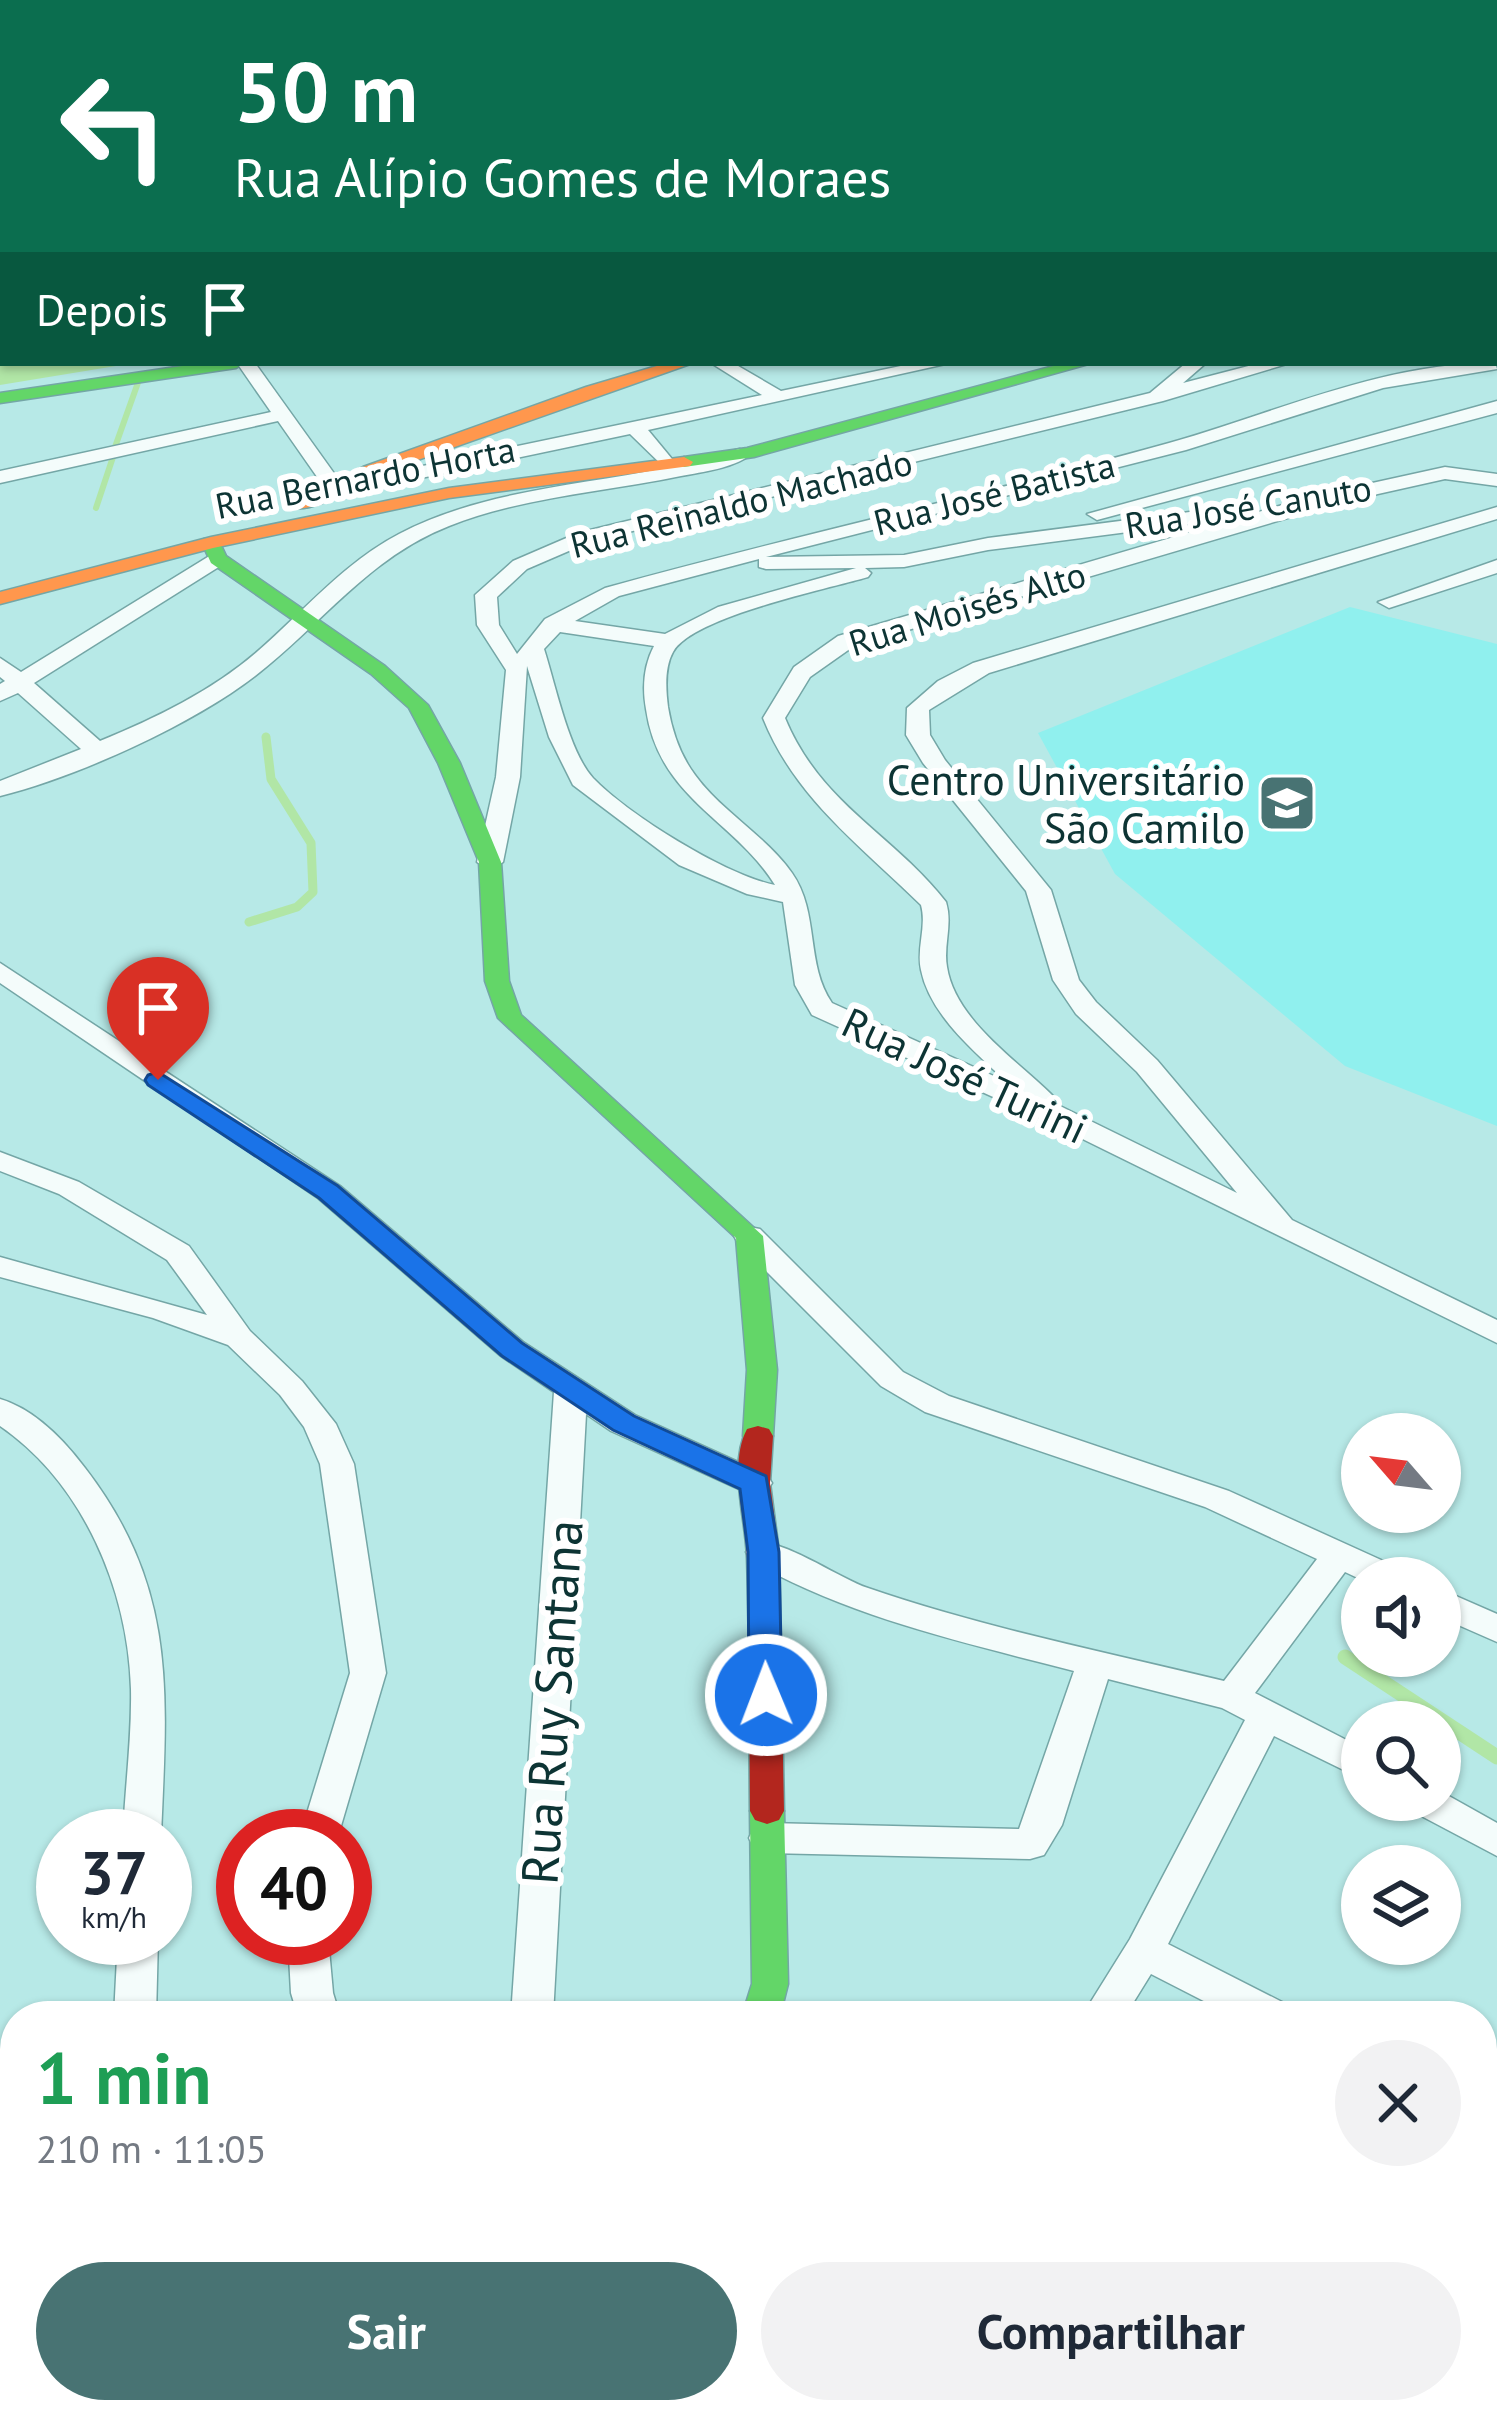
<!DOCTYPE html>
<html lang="pt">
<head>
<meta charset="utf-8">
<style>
  :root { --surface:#fff; --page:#f2f2f3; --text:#1f2937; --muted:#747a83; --accent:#487373 }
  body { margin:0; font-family:"PT Sans",sans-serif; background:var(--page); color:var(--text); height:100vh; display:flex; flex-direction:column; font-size:45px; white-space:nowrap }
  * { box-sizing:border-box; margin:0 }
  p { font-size:39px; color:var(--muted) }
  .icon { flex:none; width:66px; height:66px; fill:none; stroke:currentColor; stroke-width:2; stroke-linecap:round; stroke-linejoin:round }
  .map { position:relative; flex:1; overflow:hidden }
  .details { position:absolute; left:0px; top:2001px; width:1497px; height:423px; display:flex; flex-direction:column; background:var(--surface); border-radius:48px 48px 0 0; box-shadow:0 3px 9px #0004 }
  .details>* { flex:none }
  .guide { position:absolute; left:0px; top:0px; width:1497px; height:366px; box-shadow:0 3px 9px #0004; background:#0b6e4f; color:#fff; overflow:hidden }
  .needle { width:78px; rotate:298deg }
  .controls { position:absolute; left:1341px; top:1413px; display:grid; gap:24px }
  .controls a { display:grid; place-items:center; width:120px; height:120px; border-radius:50%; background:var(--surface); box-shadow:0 3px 9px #0004; font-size:60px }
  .speed { position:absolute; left:36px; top:1809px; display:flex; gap:24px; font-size:60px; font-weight:700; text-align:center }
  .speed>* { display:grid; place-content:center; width:156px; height:156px; border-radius:50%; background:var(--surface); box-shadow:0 3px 9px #0004; line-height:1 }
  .speed small { font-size:30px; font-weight:400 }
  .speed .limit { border:18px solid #d22; background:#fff; color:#111 }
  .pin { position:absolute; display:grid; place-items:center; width:102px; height:102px; color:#fff; margin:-123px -51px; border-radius:50% 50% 50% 0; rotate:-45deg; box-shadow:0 0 12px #0007 }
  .pin .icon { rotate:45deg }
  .me { position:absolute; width:132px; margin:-66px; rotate:359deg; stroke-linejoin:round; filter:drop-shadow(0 0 9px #0008) }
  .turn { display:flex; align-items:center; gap:42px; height:252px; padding:0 36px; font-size:54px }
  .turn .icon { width:156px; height:156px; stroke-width:2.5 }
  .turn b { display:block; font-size:84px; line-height:102px }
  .then { display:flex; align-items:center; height:114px; padding:0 36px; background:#0003; gap:24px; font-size:45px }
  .round { display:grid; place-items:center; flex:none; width:126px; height:126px; border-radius:63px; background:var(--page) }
  .summary { display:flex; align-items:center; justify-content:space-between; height:204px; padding:0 36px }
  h1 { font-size:72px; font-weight:800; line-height:90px; color:#1e9e55 }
  .action { display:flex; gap:24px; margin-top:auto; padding:24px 36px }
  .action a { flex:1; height:138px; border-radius:72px; background:var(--accent); color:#fff; font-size:48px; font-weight:800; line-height:138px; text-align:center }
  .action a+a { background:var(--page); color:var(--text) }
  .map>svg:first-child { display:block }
</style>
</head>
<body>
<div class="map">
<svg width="1497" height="2423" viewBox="0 0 1497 2423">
  <rect width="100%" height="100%" fill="#b7e9e7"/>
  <path fill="#90f0ee" d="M1350,607l147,37v482l-152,-60 -230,-192 -77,-141z"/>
  <path fill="#b1e6a6" d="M0,270l3,93h131l-134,22z"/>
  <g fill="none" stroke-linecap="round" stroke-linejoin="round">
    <path stroke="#b1e6a6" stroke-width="6" d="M115,447l25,-70
      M96,508l18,-54"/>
    <path stroke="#b1e6a6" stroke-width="9" d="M249,922l48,-15 16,-15 -2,-49 -40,-64 -5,-42"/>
    <path stroke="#b1e6a6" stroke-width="10" d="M1344,1656l6,4"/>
    <path stroke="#b1e6a6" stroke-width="15" d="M1345,1657l152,100"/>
    <g stroke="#74a6a6" stroke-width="3">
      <path id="street" d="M449,0h12v3h-12z
        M562,0h65l-68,3z
        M0,11l3,1v8l-3,-1z
        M0,120h3l-3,9z
        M1494,144h3v8h-3z
        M0,181l3,1v10l-3,-1z
        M1497,189v10l-3,1v-10z
        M1497,237v10l-3,1v-10z
        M1494,287h3v10h-3z
        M1494,325h3v10h-3z
        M1494,359l3,10 -114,19 -197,62 -420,107 138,-2 84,-17 248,-32 10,6 -10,6 -248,32 -84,17 -39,1 6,5 -3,4c-41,12 -176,40 -195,75 -9,16 -7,39 -5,55 4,24 12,48 27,68 27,37 70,60 97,98 28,40 13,91 40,130l175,79c-32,-30 -77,-67 -86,-112 -5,-22 6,-43 0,-65 -60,-59 -126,-107 -158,-187l31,-51 44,-31 475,-140 132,-29 52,7v12l-52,-7 -103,23 -488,144 -44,31 -25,41c36,87 107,115 161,184 7,23 -3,43 1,65 8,53 71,94 106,129l3,8 181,89 -100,-121 -61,-58 -23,-34 -27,-89 -103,-128 -17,-28 1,-27 31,-27 35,-18 524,-156v12l-508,154 -60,37 1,25 15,25 106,130 28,90 17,22 61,58 135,160 205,100v23l-451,-222 -234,-106 -17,-30 -12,-83 -36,-8 -68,-29 -106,-80 -24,-48 -22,-71 -7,111 -17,85 -13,8 -13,-8 19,-85 10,-107 -29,-45 -2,-30 38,-34 65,-28 572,-140 36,-30h20l-23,20 77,-20h30l-127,38 -571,140 -65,28 -30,28 2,28 18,29 28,-35 60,-31c187,-52 377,-93 564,-145 107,-30 212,-80 325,-80zM759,559v8l7,2 90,-1 -138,39 -53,27 -90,-13 44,-25zM560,632l94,14c-10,19 -12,41 -8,63 13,90 87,109 129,176 -50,-10 -146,-70 -182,-107 -24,-26 -38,-95 -49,-129z
        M237,363h18l86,120 421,-88 -51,-32h22l48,28 134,-28h35l-302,67 29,35 63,-16 10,6c-17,13 -47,17 -69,21 -77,16 -159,21 -232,50 -80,31 -128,99 -194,150 -62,48 -178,101 -255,120v-15l81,-32 -63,-56 -18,8v-17l5,-3 -5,-4v-19l21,14 190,-117h14v8l-191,120 66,58c56,-23 112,-50 158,-90 46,-40 87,-89 141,-117 82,-43 177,-48 266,-66l-35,-34 -294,62 -7,-2 -51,-73 -278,62v-12l271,-59z
        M1497,401v12l-400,107 -10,-6z
        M1497,560v13l-108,35 -11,-6z
        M0,963l340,223 183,156 112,73 132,60 5,8 -5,8h-24l-132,-60 -25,-17 -33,602h-42l43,-624 -53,-36 -183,-158 -318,-215z
        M0,1152l79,30 110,64 61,85 52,50 34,43 18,40 32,209 -48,163h-38l50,-163 -30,-209 -16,-37 -24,-32 -52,-50 -75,-27 -153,-41v-20l207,58 -40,-55 -108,-66 -59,-23z
        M749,1227l11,2 143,143 46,24 280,95 172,78 6,9 -45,2 -17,-8 -90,121 107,55v31l-88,-43 -106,208 118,60 6,12h-59l-82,-42 -26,42h-43l48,-77 115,-219 -23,-12 -114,-29 -46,146 -18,30 -14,4 -262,-6 -14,-4 -5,-11 5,-11 14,-4 251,6 55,-158c-112,-29 -222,-53 -323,-110l-5,-9 5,-9c27,-8 87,35 117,45 116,40 237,64 356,93l93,-122 -112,-52 -280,-95 -44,-26 -143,-143 -4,-7 4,-7z
        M0,1399c34,10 64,41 85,69 93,121 82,225 76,368h-38c2,-49 9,-98 8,-147 -3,-100 -48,-206 -131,-263z
        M1440,1589l57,25v28l-57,-25z
        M1440,1791l57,32v33l-87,-46 -5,-10h35z
        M118,1938h40l-2,78h-42z
        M288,1938h40l5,55 7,23h-42l-7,-23z
        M1482,2106l15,6v42l-15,-6z
        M229,2409h54l6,14h-53z
        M527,2409h50l6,14h-49z
        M832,2409h50l-7,14h-49z
        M1332,2409h48l-5,14h-48z"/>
    </g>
    <g stroke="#74a6a6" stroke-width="3">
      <path id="fast" d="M101,0h39l4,3h-39z
        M773,0h12l1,3h-12z
        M1494,72h3v8h-3z
        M203,363h41l-8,5 -236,35v-10z
        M1065,363h27l-338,94 -70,10 -9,-5 9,-5 63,-9z
        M204,539h14l8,17 159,110 43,39 32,58 41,99 8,119 12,34 242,221 14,134 -4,66 -4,7h-22l-4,-7 4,-66 -11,-132 -238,-220 -13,-37 -6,-119 -41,-99 -29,-55 -38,-34 -160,-111 -9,-20z
        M767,1798l12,4 5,9 4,173 -8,32h-38l10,-32 -2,-173 5,-9z"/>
    </g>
    <g stroke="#74a6a6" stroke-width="3">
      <path id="slow" d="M1494,35l3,1v8l-3,-1z
        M667,363h26l-318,112c-21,12 -69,44 -91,30l79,-38 223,-80z
        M684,457l9,5 -3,4 -241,32 -236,50 -213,56v-12l211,-55 238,-49z"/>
    </g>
    <g stroke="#74a6a6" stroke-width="3">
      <path id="jam" d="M1448,0h17l4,3h-17z
        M1494,5h3v6h-3z
        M758,1426l11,3 4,7 -3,47 9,69 5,259 -5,9 -12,4 -12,-4 -5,-9c-1,-84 0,-169 -3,-253 -1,-39 -19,-93 0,-129z"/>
    </g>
    <use href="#street" fill="#f4fcfb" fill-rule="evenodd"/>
    <use href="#fast" fill="#63d668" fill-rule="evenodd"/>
    <use href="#slow" fill="#ff974d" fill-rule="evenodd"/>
    <use href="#jam" fill="#b3261e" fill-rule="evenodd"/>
  </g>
  <path fill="#1a73e8" stroke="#114b97" stroke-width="3" d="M158,1072l180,114 184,157 112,73 132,60 13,76 3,143 -5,9 -11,3 -12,-3 -5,-9 -1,-143 -8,-63 -127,-59 -111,-74 -183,-158 -171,-113 -3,-5 3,-5z"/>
  <defs>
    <g id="university-square" transform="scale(3)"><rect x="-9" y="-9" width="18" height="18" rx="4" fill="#487373" stroke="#fff"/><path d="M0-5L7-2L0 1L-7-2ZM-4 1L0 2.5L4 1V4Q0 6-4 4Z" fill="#fff"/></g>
  </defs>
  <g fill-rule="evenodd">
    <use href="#university-square" x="1287" y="803"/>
  </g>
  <g text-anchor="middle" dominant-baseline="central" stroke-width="12" stroke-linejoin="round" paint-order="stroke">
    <g font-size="36" fill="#0d3434" stroke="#fff">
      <text transform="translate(365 477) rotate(-11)">Rua Bernardo Horta</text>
      <text transform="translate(994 493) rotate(-14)">Rua José Batista</text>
      <text transform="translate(741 503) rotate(-14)">Rua Reinaldo Machado</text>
      <text transform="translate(1248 506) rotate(-9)">Rua José Canuto</text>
      <text transform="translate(967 608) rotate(-17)">Rua Moisés Alto</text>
    </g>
    <g font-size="42" fill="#0d3434" stroke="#fff" text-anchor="end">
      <text x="1245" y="779">Centro Universitário<tspan x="1245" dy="48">São Camilo</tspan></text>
    </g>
    <g font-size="42" fill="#0d3434" stroke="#fff">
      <text transform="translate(965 1075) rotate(25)">Rua José Turini</text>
    </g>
    <g font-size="51" fill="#0d3434" stroke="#fff">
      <text transform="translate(551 1702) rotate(-86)">Rua Ruy Santana</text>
    </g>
  </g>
</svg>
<div class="controls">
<a><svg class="needle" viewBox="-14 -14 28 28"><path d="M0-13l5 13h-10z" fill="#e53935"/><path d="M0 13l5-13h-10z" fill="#747a83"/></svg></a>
<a><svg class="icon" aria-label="sound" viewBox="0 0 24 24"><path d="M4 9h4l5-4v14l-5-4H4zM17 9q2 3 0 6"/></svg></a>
<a><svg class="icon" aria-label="search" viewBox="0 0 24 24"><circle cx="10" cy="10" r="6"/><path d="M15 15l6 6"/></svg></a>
<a><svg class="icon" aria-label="layers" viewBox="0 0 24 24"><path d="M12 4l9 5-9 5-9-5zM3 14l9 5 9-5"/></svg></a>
</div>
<div class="speed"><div>37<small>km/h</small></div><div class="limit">40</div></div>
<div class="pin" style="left:158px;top:1080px;background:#d93025"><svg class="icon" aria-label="arrive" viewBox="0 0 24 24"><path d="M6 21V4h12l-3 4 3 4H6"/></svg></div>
<svg class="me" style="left:766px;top:1695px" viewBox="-20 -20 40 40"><circle r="17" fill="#1a73e8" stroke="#fff" stroke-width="3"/><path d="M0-11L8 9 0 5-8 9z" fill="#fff"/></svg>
<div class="guide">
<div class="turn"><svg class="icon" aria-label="left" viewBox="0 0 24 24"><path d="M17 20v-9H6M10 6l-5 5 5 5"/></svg><div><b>50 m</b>Rua Alípio Gomes de Moraes</div></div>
<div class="then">Depois<svg class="icon" aria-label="arrive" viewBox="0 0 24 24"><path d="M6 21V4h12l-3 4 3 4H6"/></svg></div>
</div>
<section class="details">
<div class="summary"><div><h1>1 min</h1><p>210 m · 11:05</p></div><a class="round"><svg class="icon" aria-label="close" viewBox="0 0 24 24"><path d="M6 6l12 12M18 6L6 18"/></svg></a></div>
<div class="action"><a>Sair</a><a>Compartilhar</a></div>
</section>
</div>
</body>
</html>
